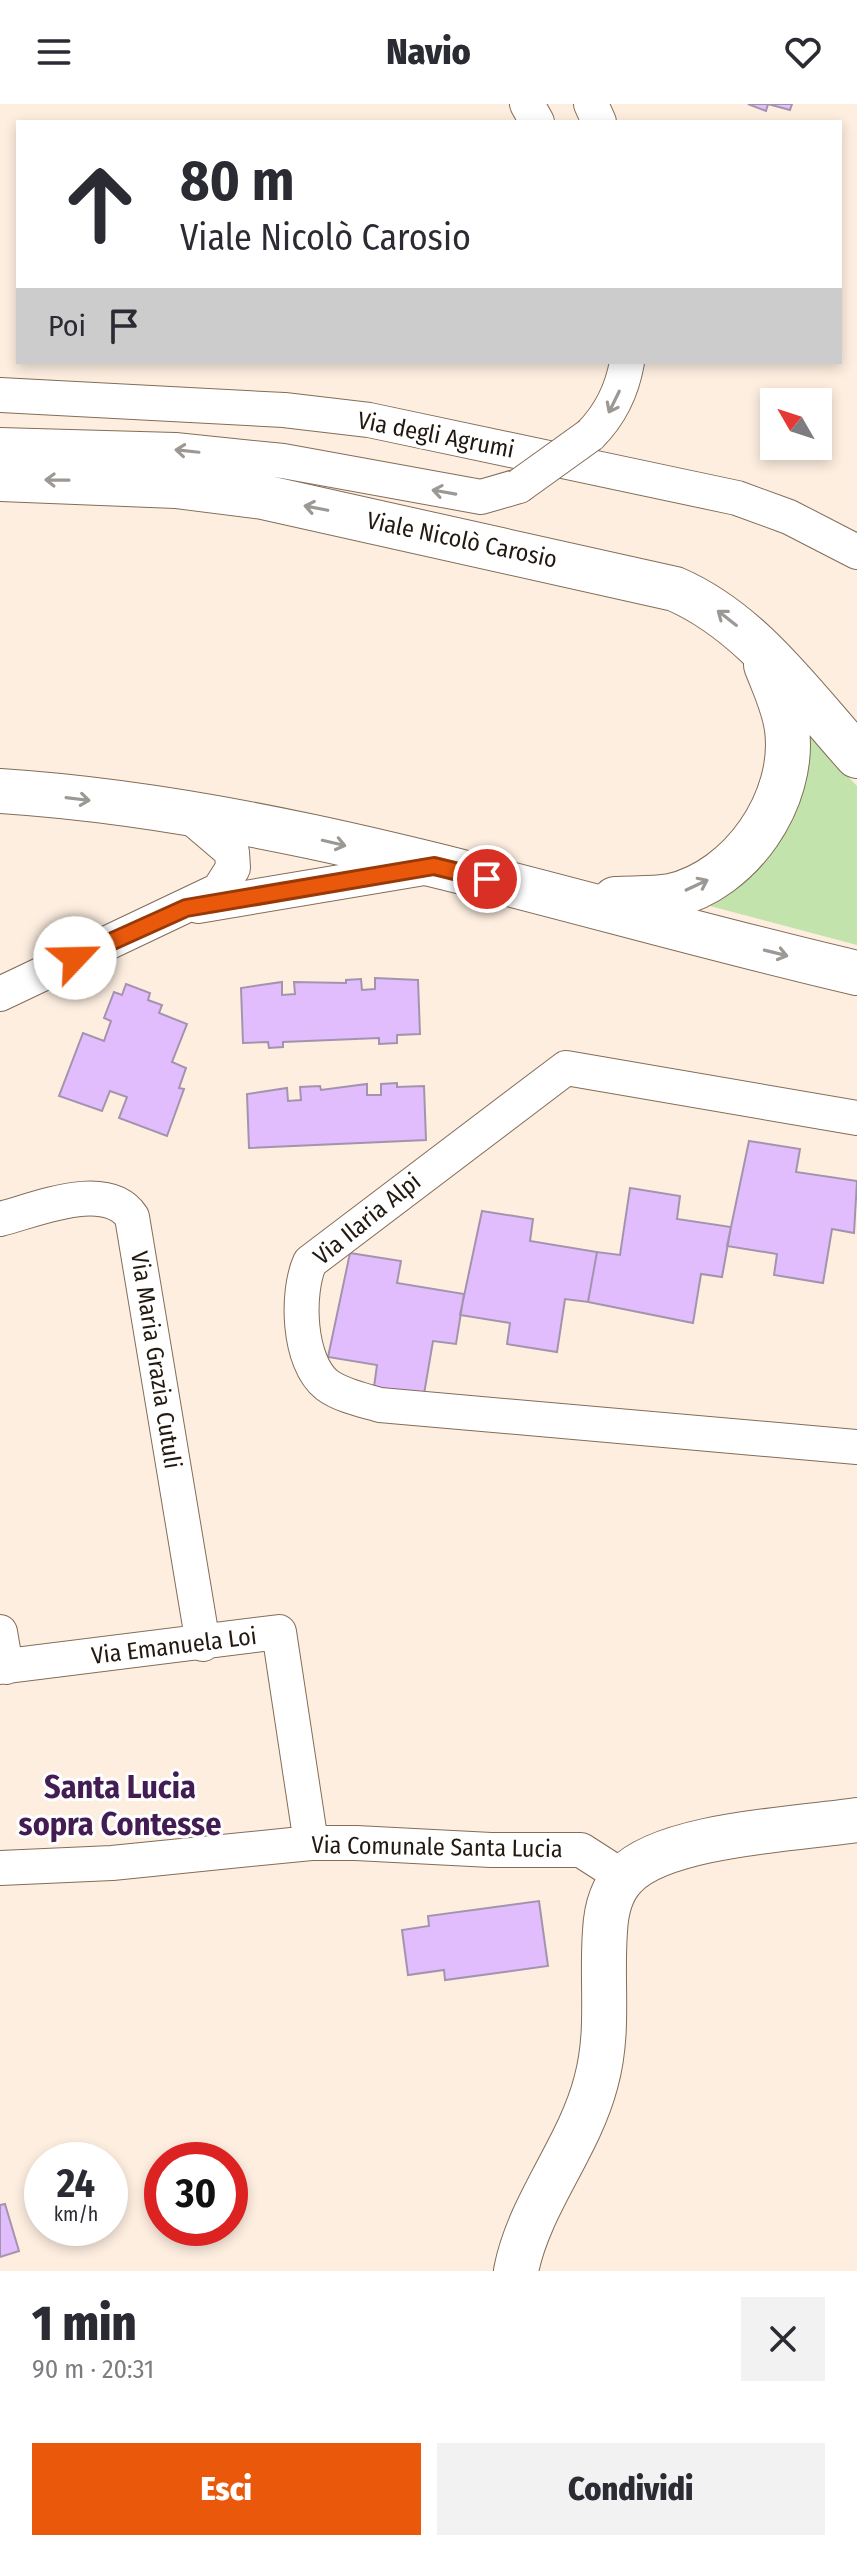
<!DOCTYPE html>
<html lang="it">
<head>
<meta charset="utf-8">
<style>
  :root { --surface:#fff; --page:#f2f2f3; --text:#2b2b33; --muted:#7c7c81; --accent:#ea580c }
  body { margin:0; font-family:"Fira Sans Condensed",sans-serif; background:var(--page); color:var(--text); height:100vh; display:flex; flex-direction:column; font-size:30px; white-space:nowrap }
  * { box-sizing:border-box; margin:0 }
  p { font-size:26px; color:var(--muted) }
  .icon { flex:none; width:44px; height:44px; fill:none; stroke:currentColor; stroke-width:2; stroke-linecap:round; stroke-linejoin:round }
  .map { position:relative; height:2167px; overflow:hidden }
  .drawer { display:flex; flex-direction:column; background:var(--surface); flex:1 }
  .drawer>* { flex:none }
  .banner { position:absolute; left:16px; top:16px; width:826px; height:244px; border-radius:0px; box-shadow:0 4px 12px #0003; background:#fff; color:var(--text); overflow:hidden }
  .needle { width:52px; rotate:309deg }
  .controls { position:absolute; left:760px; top:284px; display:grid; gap:16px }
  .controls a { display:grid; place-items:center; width:72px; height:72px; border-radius:0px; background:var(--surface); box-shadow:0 4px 12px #0003; font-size:40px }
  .speed { position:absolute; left:24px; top:2038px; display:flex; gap:16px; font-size:40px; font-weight:700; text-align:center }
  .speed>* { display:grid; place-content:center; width:104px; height:104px; border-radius:50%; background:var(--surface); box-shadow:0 4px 12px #0003; line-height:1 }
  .speed small { font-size:20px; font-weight:400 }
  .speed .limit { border:12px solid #d22; background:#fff; color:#111 }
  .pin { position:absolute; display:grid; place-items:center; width:68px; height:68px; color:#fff; margin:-34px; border:4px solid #fff; border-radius:50%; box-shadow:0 2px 8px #0007 }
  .me { position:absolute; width:88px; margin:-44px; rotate:66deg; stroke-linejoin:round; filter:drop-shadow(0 0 6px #0008) }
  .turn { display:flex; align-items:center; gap:28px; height:168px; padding:0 32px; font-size:36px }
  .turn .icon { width:104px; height:104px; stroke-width:2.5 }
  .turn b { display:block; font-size:56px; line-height:68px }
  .then { display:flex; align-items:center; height:76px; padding:0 32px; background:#0003; gap:16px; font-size:30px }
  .round { display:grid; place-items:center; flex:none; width:84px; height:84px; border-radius:0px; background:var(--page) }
  .summary { display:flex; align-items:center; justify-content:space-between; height:136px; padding:0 32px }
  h1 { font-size:48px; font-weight:800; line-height:60px }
  .cta { display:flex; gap:16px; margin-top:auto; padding:16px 32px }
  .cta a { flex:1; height:92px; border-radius:0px; background:var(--accent); color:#fff; font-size:32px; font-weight:800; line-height:92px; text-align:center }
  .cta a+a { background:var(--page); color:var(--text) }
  header { display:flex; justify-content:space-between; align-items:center; height:104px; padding:0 32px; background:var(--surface); font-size:36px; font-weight:800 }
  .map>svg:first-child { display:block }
</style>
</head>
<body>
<header><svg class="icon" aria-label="menu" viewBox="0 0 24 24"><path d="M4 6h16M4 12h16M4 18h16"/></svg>Navio<svg class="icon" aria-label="heart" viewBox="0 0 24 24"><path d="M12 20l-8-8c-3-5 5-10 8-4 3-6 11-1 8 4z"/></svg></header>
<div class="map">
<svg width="857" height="2167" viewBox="0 0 857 2167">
  <rect width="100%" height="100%" fill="#fdeee0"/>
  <path fill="#c2e3ac" d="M811,633l46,49v159l-151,-40c12,-7 27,-14 38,-23 43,-37 63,-91 67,-145z"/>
  <path fill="#e1bdfe" stroke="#a394ae" stroke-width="2" d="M748,0h44l-2,6 -22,-6 -2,7z
    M375,874l43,2 2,54 -23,1v8l-18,1v-6l-96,4v5l-14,1 -1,-6 -25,1 -2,-55 41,-6v13l13,-1 -1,-12 52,1v-3l15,-1 1,11 13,-1z
    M126,880l24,9 -2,7 14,5 -3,8 28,11 -15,38 14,6 -7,20 5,1 -17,47 -48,-18 8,-21 -17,-6 -8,20 -43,-15 24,-63 21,8 7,-20 -7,-3 10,-26 8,3z
    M397,979v4l27,-1 2,54 -177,8 -2,-54 40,-6 1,13 13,-1 -1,-13 20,-1 1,4 46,-6v11h14v-11z
    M749,1037l51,8 -4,23 61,9 -3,52 -22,-4 -9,54 -49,-8 3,-21 -50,-8z
    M630,1084l50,8 -3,23 54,8 -9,50 -21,-3 -8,49 -105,-21 9,-50 23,3z
    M482,1107l51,8 -3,22 67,11 -9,50 -23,-3 -8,53 -50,-8 3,-21 -50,-8z
    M350,1149l51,8 -4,22 67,11 -8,50 -23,-3 -9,53 -50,-7 3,-22 -49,-8z
    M539,1797l9,65 -103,14 -1,-10 -36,5 -6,-45 27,-4 -1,-10z
    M5,2100l14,47 -19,6v-52z"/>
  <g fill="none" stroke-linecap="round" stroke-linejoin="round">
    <g stroke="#836d59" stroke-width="36">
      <path id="street" d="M527,0l10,18
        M591,0l8,18
        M0,291l284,15 85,10 368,78 52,19 68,35
        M590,331c21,-21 32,-44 37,-73
        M0,341l175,5 108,11 198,36 38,-11
        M198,802l232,-39
        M0,890l219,-104 14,-22 -1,-16 -47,-40
        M857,1014l-291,-50 -256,194c-14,31 -12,100 17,123 15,11 36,15 53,20l477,42
        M0,1115c36,-9 107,-40 132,-2l71,427
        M0,1528l6,35
        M0,1563l279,-35 32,211
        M0,1764l112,-5 199,-20h45l135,7h90l42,27"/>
    </g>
    <g stroke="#836d59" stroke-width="46">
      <path id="secondary" d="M0,375l176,7 87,11 412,92c76,33 127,106 182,167
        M0,687c292,19 573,116 857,182
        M615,795c18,-1 38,0 56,-3 70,-16 125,-96 116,-167 -3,-23 -13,-43 -21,-64
        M516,2167c13,-67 63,-123 80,-189 14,-51 5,-99 9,-151 1,-20 5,-40 20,-55 40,-42 173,-47 232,-56"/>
    </g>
    <use href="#street" stroke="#fff" stroke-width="34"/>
    <use href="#secondary" stroke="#fff" stroke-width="44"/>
    <g stroke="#836d59" stroke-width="36" stroke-linecap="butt">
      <path id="street-bridge" d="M519,382l71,-51"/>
    </g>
    <use href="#street-bridge" stroke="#fff" stroke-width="34"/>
  </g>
  <defs><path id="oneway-shaft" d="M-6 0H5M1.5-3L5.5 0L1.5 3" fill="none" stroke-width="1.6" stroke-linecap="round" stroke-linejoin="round" transform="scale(2)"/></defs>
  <g stroke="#9c9894">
    <use href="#oneway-shaft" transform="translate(614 298) rotate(116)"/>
    <use href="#oneway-shaft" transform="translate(187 347) rotate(-174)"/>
    <use href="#oneway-shaft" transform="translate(57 376) rotate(-179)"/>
    <use href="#oneway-shaft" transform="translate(444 388) rotate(-170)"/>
    <use href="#oneway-shaft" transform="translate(316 404) rotate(-169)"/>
    <use href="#oneway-shaft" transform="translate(727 514) rotate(-142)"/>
    <use href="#oneway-shaft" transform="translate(78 695) rotate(7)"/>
    <use href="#oneway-shaft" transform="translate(334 739) rotate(13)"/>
    <use href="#oneway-shaft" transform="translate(697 781) rotate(-25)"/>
    <use href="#oneway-shaft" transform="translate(776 849) rotate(14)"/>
  </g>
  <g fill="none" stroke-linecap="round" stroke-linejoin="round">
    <g stroke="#983908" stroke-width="20">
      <path id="route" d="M75,854l111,-50 248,-42 53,13"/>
    </g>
    <use href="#route" stroke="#ea580c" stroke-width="14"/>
  </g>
  <g text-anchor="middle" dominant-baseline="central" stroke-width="6" stroke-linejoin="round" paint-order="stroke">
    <g font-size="24" fill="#221911" stroke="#fff">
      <text transform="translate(436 331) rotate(11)">Via degli Agrumi</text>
      <text transform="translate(462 436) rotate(12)">Viale Nicolò Carosio</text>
      <text transform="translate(367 1115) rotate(-39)">Via Ilaria Alpi</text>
      <text transform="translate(156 1256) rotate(81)">Via Maria Grazia Cutuli</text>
      <text transform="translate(174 1542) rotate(-7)">Via Emanuela Loi</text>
      <text transform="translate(437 1743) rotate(1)">Via Comunale Santa Lucia</text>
    </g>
    <g font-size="32" font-weight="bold" fill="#421c52" stroke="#fff">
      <text x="120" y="1683">Santa Lucia<tspan x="120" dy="37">sopra Contesse</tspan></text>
    </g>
  </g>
</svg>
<div class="controls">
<a><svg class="needle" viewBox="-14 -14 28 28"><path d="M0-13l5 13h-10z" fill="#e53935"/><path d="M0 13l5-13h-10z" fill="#7c7c81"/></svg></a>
</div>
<div class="speed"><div>24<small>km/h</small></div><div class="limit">30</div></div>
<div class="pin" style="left:487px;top:775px;background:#d93025"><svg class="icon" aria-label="arrive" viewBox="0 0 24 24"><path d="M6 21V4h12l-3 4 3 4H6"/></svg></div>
<svg class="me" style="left:75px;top:854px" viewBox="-20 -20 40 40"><circle r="19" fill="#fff"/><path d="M0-13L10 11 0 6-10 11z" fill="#ea580c"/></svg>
<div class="banner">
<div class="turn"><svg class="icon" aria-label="ahead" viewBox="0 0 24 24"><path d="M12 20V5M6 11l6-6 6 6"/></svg><div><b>80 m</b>Viale Nicolò Carosio</div></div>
<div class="then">Poi<svg class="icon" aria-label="arrive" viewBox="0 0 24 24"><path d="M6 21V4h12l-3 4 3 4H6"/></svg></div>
</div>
</div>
<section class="drawer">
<div class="summary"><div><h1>1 min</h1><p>90 m · 20:31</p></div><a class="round"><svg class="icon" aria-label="close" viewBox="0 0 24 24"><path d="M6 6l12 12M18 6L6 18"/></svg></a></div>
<div class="cta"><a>Esci</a><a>Condividi</a></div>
</section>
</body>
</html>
